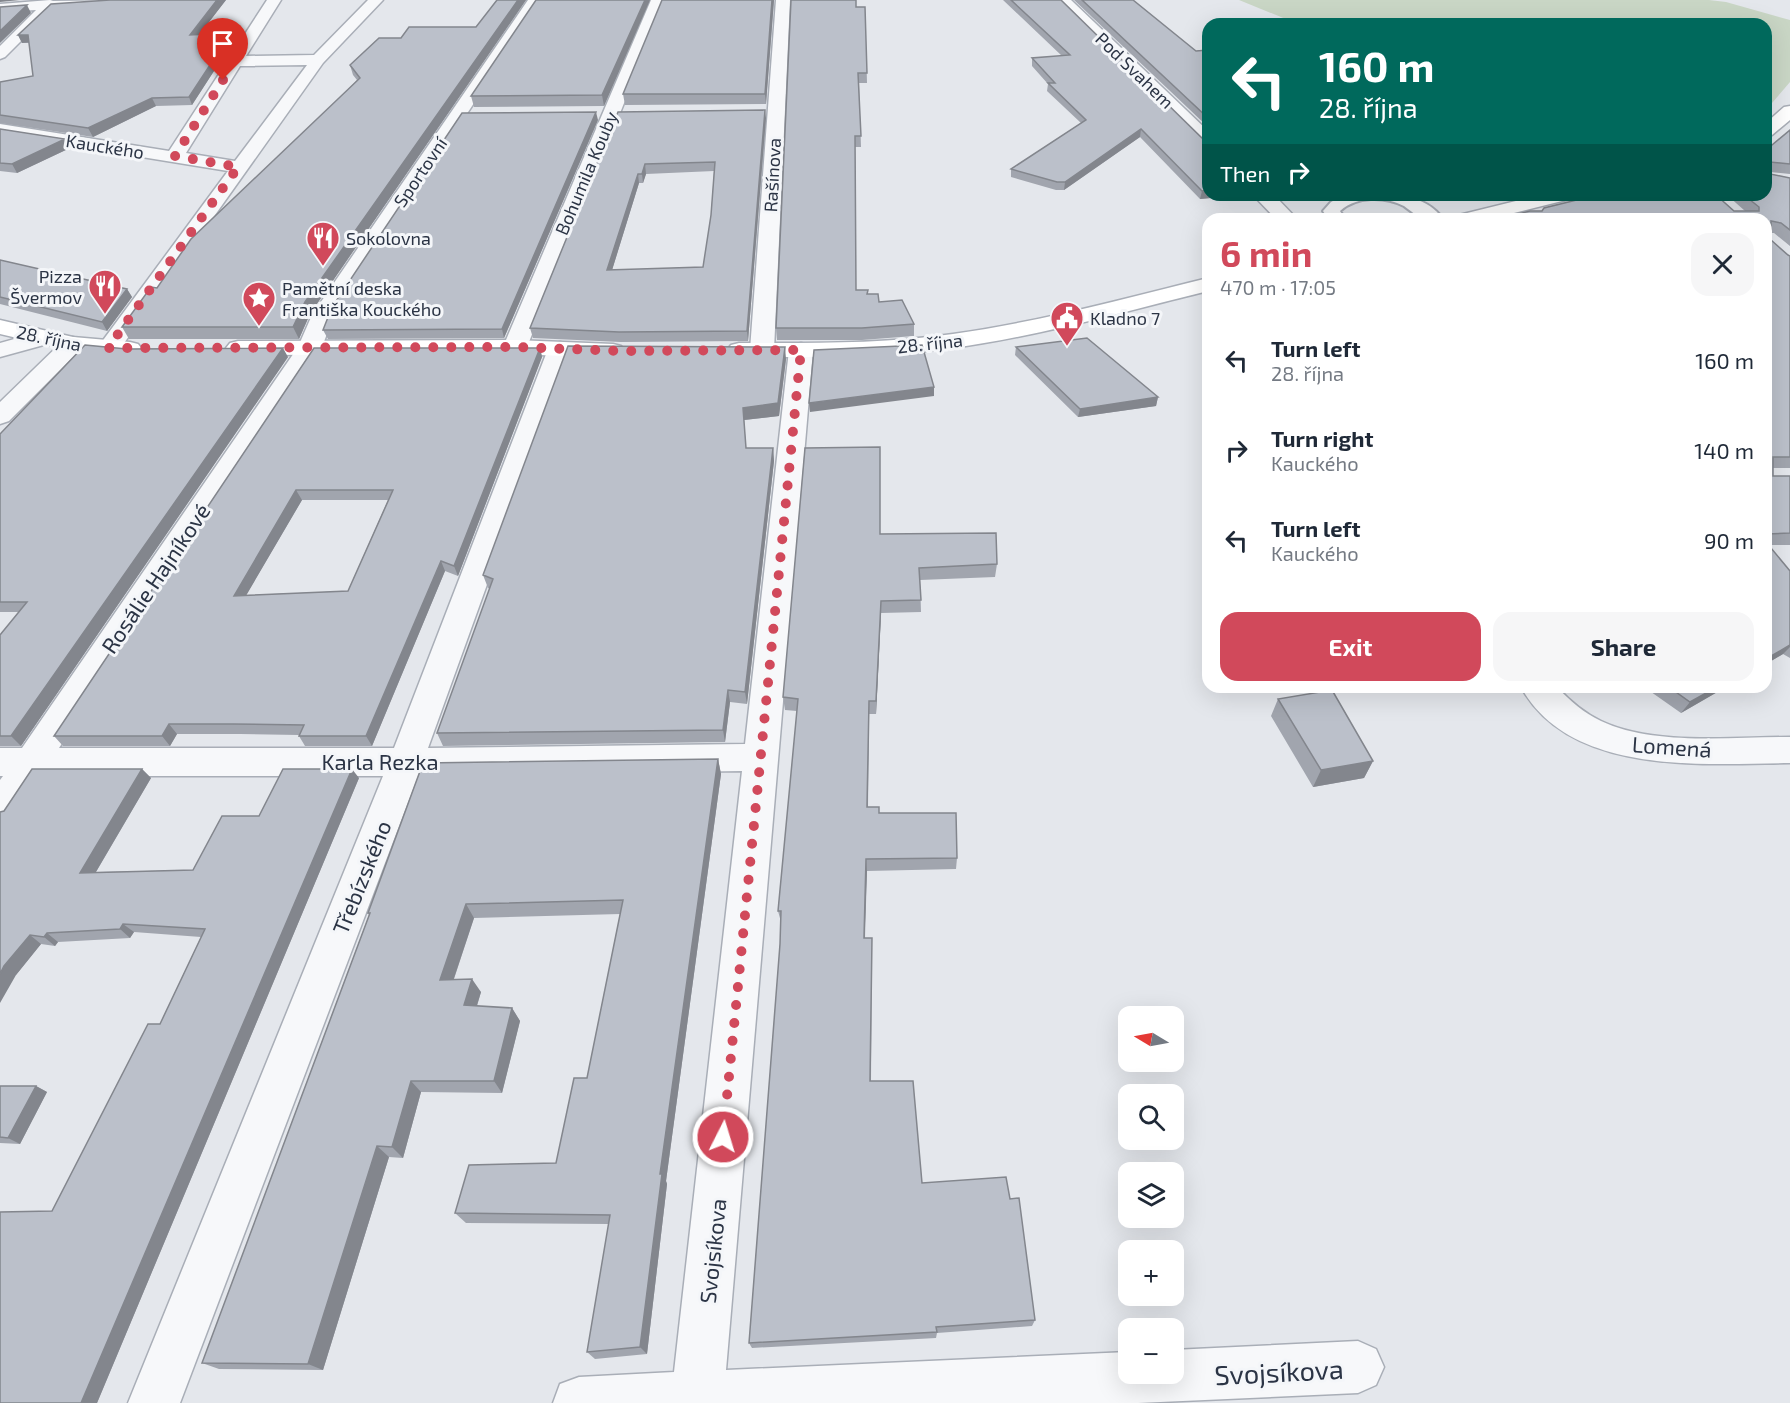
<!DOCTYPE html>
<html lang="en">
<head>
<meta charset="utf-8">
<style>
  :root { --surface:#fff; --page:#f6f6f7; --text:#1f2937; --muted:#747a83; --accent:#d1495b }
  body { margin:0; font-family:"Exo 2",sans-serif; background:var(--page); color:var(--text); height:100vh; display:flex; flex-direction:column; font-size:22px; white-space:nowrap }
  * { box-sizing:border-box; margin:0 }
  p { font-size:20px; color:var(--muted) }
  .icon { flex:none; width:33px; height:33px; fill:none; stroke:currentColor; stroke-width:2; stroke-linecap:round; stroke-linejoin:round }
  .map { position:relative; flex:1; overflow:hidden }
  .side { position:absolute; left:1202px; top:213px; width:570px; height:480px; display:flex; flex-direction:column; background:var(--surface); border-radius:18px; box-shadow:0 6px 24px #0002 }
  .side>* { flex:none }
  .top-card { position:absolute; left:1202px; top:18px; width:570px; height:183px; border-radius:18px; box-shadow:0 6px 24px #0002; background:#00695c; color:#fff; overflow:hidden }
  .needle { width:39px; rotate:280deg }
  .fabs { position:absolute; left:1118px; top:1006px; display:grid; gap:12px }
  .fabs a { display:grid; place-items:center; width:66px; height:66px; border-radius:12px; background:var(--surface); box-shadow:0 6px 24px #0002; font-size:30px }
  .pin { position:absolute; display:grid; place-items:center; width:51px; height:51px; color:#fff; margin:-62px -26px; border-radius:50% 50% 50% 0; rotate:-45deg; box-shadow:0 0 6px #0007 }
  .pin .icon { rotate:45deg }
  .me { position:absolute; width:66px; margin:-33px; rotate:5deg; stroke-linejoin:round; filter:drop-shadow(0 0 4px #0008) }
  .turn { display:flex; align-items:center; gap:21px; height:126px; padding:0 18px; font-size:27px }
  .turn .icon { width:78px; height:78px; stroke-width:2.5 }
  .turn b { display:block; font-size:42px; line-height:51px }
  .then { display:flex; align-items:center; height:57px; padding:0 18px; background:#0003; gap:12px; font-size:22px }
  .round { display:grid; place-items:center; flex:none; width:63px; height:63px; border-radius:18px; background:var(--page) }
  .headline { display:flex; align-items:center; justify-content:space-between; height:102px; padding:0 18px }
  h1 { font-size:36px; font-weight:700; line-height:45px; color:var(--accent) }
  .cta { display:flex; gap:12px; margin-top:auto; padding:12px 18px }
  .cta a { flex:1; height:69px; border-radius:18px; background:var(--accent); color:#fff; font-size:24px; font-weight:700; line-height:69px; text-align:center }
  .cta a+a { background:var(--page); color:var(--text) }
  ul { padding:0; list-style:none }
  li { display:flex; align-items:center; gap:18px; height:90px; padding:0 18px }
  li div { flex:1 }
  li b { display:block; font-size:22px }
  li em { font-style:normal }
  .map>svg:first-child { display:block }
</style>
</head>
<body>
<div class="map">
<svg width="1790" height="1403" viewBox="0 0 1790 1403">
  <rect width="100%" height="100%" fill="#e4e7ec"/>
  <path fill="#c9d6c5" d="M1239,0h470l17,2 64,18v62l-24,28v-86h-468z"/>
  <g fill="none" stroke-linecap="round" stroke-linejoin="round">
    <g stroke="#a9aeb7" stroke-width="4">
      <path id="lane" d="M1344,195c33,0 77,-7 99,24 -5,0 -13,1 -19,0 -7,-2 -14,-9 -20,-13 -20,-10 -47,-10 -64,5l5,8h-17l-5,-8 8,-9z"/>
    </g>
    <g stroke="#a9aeb7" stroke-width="3">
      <path id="street" d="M50,0l3,1 85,-1 -7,4 -78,5 -48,48 -5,2v-13l36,-36 -36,2v-8z
        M267,0h14l-35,56 68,-1 54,-55h15l-60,63 -206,290 -8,2 -8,-2 -4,-5 4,-5 127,-172 -228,-37v-10l169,27zM307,65l-72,96 -49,-8 54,-87z
        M528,0h14l-208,315 -12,32 -263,401h335l154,-399 4,-5 8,-2 8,2 4,5 -144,399 317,-4 44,-394 4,-5 8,-2 8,2 4,5 -87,1020 402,-18v22h45v-24l185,-9 18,8 8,18 -8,18 -18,8 -220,10h-585l7,-19 19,-7 95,-5 68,-601 -324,5 -238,627h-52l255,-627h-342l-28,43 -13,5v-44l3,-4h-3v-28h22l276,-401 14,-32z
        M651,0h14l-138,347 -4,5 -8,2 -8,-2 -4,-5z
        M776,0h14l-16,350 -4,5 -8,2 -8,-2 -4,-5z
        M1056,0h15l137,131v15l-6,-1z
        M1253,195h21l23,24h-21z
        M43,331l8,2 3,5 -3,5 -51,14v-14z
        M73,337l8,2 4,5 -4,5 -72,72 -9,3v-22l65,-63z
        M1521,687h36c13,14 27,26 44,34 53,25 131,16 189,16v26c-86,1 -220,13 -269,-76z"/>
    </g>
    <g stroke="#a9aeb7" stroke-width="3">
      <path id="secondary" d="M1790,106v14l-18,15 -6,1v-13l18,-16z
        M1540,195h33l-3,4 -80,20h-34l3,-4z
        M1208,278v13c-85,21 -169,45 -255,57 -70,10 -143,9 -214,9l-8,-2 -4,-5 4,-5 8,-2c71,0 143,1 214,-9 86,-12 170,-35 255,-56z
        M0,320l73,17 57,5 8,2 4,5 -4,5 -8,2 -57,-5 -73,-17z
        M515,340l98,4 8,2 4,5 -4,5 -8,2 -98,-4 -277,1 -8,-2 -4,-5 4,-5 8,-2z"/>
    </g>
    <path stroke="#c2c5cb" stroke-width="1.5" stroke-dasharray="2 2" stroke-linecap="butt" d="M1208,38l-5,1 5,3"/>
    <use href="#lane" fill="#f7f8fa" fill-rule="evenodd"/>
    <use href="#street" fill="#f7f8fa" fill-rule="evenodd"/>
    <use href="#secondary" fill="#fff" fill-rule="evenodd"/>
  </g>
  <path fill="#a1a5ae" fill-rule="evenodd" d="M110,0h116l-27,34 32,-1 3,7 -42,65 -36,1 -63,31 -93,-14v-41l33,-6 -4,-33h-7l-4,-8z
    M497,0h29l-216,314 -11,25h-170l-7,-12 35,-39 200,-208 -4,-5 -3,-10 51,-27 75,-11z
    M650,0l-46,106 -130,1 -3,-11z
    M774,0l-8,104 -141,1 -2,-11z
    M1003,0h58l147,195h35l-43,4 -60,-62 -76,53h-8l-45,-13v-8l70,-46 -34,-32 1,-7 -16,-18v-8l30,-2z
    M1074,0h53l69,51 12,-1v77z
    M856,7h9l2,76h-8l2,64h-6l1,143 12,4 46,30v12l-52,4h-85l-1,-12z
    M618,112l148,6 -18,223 -127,1 -88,-4 -3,-10zM714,171l-3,44 -8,52 -91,3 27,-87h4l3,-9z
    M598,120l-94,218 -176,1 -5,-9z
    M0,129l65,10 5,9 -53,25 -17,-2z
    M1790,130v44l-20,-2v2l20,4v68l-16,-13h-3v7l17,15 2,1v212h-17v8h17v69h-23l23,26v87l-7,-4 -17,10v-445l-32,-8h11l-18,-16h39v-45z
    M0,260l127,29 5,8 -25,34 -107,-27z
    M1016,347l142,50 -2,9 -78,11 -63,-62z
    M314,348h226l2,9 -84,219 -13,-5 -73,175h-67l-6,-10v-1l-59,-1h-63l-7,12h-107l-9,-10zM302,500h86l-40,91 -102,4z
    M127,349l161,8 -267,389h-21v-111l19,-23h-19v-178z
    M786,359l-7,57 -35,4 2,28h27l1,13 -27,243 -17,-2 -5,40 -282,4 -6,-13 53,-144 -2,-1 -5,-13z
    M880,534l117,30 -2,13 -75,3 1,32 -40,1 -5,101h-7l-1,93 89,51 -1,11 -89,2 -2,67h7v11l-1,132 51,102 88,16 25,121 -3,6 -95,7 -1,5 -184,10 -3,-5 31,-399 1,-22 -3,-11 19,-200 -12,-1 -2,-13z
    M1644,687h82l-45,26z
    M1278,699l95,62 -9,17 -51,9 -42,-71z
    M718,759l3,15 -55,407 1,3 -20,170 -52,5 -8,-7 22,-128 -143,-1 -11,-10 101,-50 31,-85 33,-164 -146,4 -20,61 27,13 -4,14 35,2 8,13 -18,72 -81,-1 -18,66 -14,-1 -66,213 -104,-1 -17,-6 167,-448 -1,-2z
    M142,769l9,9 -55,94 97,-2 66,-54 100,-38 -262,625h-97l52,-192 108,-187 41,-87 -67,-5 -4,6 -72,4 -3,4 -14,-2 -25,31 -16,-163z
    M0,1086h36l11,6 -27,52 -20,-1z"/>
  <path fill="#83868d" d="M0,0h20l-20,2z
    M217,0h9l-33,43 -3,-8z
    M518,0h8l-216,314 -11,25 -6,-12 12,-25z
    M645,0h5l-46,106 -2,-11z
    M772,0h2l-8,104 -1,-10z
    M27,5l4,8 -31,30v-12z
    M231,33l3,7 -42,65 -3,-8z
    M18,35h10l5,7 -11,1z
    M152,98l4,8 -63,31 -5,-9z
    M765,110l1,8 -18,223 -1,-10z
    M596,112l2,8 -94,218 -2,-9z
    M1141,129l-1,8 -76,53 1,-8z
    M65,139l5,9 -53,25 -5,-9z
    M645,164l1,10 -3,9 -1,-9z
    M638,174l1,9 -30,97 -2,-10z
    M1208,190v5h35l-43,4 2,-8z
    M127,289l5,8 -25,34 -5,-9z
    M785,347l1,12 -7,57 -35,4 3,41 -4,-53z
    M283,348l5,9 -267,389 -10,-10z
    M540,348l2,9 -84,219 -4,-10z
    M934,387v9l-124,16 -1,-9z
    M1158,397l-2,9 -78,11 2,-8z
    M773,448l1,13 -27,243 -2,-12z
    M296,490l6,10 -62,106 -6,-10z
    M441,561l4,10 -73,175 -6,-10z
    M881,601v12l-5,101v-13z
    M1790,645v2l-7,7 -17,10v-5z
    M1717,687h9l-45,26 9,-11z
    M728,690l2,12 -5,40 -2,-12z
    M869,701v13l-2,105v-12z
    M169,724l8,10 -7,12 -8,-10z
    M718,759l3,15 -55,407 1,3 -20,170 -7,-7 20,-173z
    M1373,761l-9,17 -51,9 8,-17z
    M142,769l9,9 -61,104 -10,-9z
    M352,769l7,9 -262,625h-16z
    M866,859l1,12 -3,77v-10z
    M466,904l8,14 -25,75 -9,-13z
    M123,924l11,8 -4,6 -10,-9z
    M47,933l11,9 -3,4 -11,-9z
    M30,935l11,9 -25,31 -16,28v-29l4,-8z
    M472,979l9,13 -8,26 -9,-13z
    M512,1008l8,13 -18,72 -8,-12z
    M411,1081l10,11 -18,66 -11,-11z
    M36,1086l11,6 -27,52 -12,-6z
    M377,1146l12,11 -66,213 -15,-6z"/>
  <path fill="#bbc0ca" stroke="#83868d" stroke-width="1.5" fill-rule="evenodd" d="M110,0h107l-27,35 41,-2 -42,64 -37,1 -64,30 -88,-13v-33l33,-6 -5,-41h-10l33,-31z
    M497,0h21l-213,302 -12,25h-171l29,-40 6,1 34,-49 169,-161 -10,-13 29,-27h22l8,-11h67z
    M536,0h109l-43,95 -131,1z
    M662,0h110l-7,94h-142z
    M791,0h65v7h9l2,66h-9l3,63h-6l1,154h12l-1,4h11l1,8 23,-2 12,24 -52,4h-86z
    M1011,0h50l141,138 6,1v51l-6,1 -61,-62 -76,53h-8l-46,-13 75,-49 -38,-37h7l-23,-25 38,-3z
    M1082,0h51l63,51 12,-1v68z
    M27,5l-27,26v-24z
    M765,110l-18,221 -128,1 -89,-4 88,-216zM715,162l-4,53 -8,52 -96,3 31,-96h4l3,-10z
    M596,112l-94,217 -179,1 9,-23 130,-194z
    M0,129l65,10 -53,25 -12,-1z
    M1790,130v34l-20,-2v12l20,4v52l-9,-7 -10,-2v19l17,15 2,1v201h-17v19h17v57l-24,1v-315h-267l31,-8h12l2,-3 53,-13h119l18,16h25v-4l-15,-12h22v-45z
    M0,260l127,29 -25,33 -102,-25z
    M1087,338l71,59 -78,12 -64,-62z
    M85,345l42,4 156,-1 -272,388h-11v-101l27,-33h-27v-168z
    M922,345l12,42 -125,16 5,-53z
    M568,346l217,1 -7,56 -35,5 3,40h27l-28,244 -17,-2 -5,40 -286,3 56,-154 -10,-4z
    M314,348h226l-86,218 -13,-5 -75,175h-67l5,-11 -71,-1h-64l-7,12h-108zM296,490h97l-45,101 -114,5z
    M880,447v87l116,-1 1,31 -78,4 2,32 -40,1 -5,100h-7l-2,106h12v6h77l1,45 -91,1 -2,79h8l-2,143h43l9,102 84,-6 4,22 9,-1 16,122 -99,7 1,5 -188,11 31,-399 1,-33h-3l20,-212 -15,-2 22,-249z
    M1766,542l24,29v74l-24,14z
    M1669,687h48l-27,15z
    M1332,690l41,71 -52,9 -43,-71z
    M718,759l-58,415h2l-22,173 -53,5 23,-137 -155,-2 14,-48 87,-2 18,-85h13l36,-178 -157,4 -26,76 32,-1 -8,26 48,3 -18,73h-83l-19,66 -15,-1 -69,218 -106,-1 168,-450h-2l55,-150z
    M32,769h110l-62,104 113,-3 29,-54h37l24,-47h69l-271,634h-81v-191l52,-1 96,-187h12l45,-95 -82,-5 -3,5 -73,4 -3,4 -14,-2 -26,31 -4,8v-162l4,-1z
    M0,1086h36l-28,52 -8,-1z"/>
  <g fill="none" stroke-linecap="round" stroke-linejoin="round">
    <path stroke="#d1495b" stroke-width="10" stroke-dasharray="0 18" d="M223,80l-48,76 63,11 -130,181 406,-1 107,4 180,-1 -78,787"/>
  </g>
  <defs>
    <g id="restaurant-pin" transform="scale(1.725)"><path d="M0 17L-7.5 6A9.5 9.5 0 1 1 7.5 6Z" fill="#d1495b" stroke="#f4f6f9"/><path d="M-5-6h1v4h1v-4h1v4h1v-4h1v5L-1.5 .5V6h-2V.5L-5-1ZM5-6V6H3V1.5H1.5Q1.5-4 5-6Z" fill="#fff"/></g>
    <g id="sight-pin" transform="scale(1.725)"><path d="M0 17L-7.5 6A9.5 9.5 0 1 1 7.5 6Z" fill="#d1495b" stroke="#f4f6f9"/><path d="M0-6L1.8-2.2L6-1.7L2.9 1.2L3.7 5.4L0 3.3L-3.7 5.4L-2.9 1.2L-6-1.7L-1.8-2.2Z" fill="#fff"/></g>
    <g id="civic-pin" transform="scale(1.725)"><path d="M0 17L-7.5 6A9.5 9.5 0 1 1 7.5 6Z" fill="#d1495b" stroke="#f4f6f9"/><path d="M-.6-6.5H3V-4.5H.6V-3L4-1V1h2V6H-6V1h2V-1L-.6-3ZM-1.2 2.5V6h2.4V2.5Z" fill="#fff"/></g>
  </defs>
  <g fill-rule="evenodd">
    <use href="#restaurant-pin" x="323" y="238"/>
    <use href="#restaurant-pin" x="105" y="286"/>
    <use href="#sight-pin" x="259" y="298"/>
    <use href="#civic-pin" x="1067" y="318"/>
  </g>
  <g text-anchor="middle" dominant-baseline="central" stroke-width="6" stroke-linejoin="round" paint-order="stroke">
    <g font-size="18" fill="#2b3445" stroke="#f4f6f9">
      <text transform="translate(1135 70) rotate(44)">Pod Svahem</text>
      <text transform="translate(105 146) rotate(9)">Kauckého</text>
      <text transform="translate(420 172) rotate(-56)">Sportovní</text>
      <text transform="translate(586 173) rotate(-67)">Bohumila Kouby</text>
      <text transform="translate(772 175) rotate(-87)">Rašínova</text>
      <text transform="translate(49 338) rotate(12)">28. října</text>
      <text transform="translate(930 343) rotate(-6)">28. října</text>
    </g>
    <g font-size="18" fill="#2b3445" stroke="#f4f6f9" text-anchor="start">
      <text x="346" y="238">Sokolovna</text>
      <text x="82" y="276" text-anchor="end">Pizza<tspan x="82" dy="21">Švermov</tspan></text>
      <text x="282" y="288">Pamětní deska<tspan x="282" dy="21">Františka Kouckého</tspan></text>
      <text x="1090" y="318">Kladno 7</text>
    </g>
    <g font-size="22" fill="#2b3445" stroke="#f4f6f9">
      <text transform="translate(155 578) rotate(-56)">Rosálie Hajníkové</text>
      <text transform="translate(1672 746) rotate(4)">Lomená</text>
      <text x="380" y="761">Karla Rezka</text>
      <text transform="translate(361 877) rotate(-68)">Třebízského</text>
      <text transform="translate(712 1251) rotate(-84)">Svojsíkova</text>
    </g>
    <g font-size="27" fill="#2b3445" stroke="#f4f6f9">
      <text transform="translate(1279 1371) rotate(-3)">Svojsíkova</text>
    </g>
  </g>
</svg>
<div class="fabs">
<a><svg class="needle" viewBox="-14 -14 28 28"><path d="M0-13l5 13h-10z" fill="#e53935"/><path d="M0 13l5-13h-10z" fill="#747a83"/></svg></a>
<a><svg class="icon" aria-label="search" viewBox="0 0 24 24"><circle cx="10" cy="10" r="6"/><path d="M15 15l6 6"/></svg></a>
<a><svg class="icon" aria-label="layers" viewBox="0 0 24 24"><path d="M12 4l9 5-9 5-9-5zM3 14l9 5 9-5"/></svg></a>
<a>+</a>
<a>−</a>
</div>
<div class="pin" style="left:223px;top:80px;background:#d93025"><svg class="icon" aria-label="arrive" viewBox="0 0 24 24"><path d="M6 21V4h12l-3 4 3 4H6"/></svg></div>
<svg class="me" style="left:723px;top:1137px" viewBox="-20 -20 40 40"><circle r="17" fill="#d1495b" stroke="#fff" stroke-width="3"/><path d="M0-11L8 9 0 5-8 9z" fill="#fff"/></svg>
<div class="top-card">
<div class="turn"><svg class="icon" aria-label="left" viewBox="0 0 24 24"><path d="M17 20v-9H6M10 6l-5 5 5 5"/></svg><div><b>160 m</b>28. října</div></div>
<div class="then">Then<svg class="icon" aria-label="right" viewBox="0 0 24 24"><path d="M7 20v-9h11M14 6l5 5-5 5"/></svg></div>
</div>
<section class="side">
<div class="headline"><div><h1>6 min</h1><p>470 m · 17:05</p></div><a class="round"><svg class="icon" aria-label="close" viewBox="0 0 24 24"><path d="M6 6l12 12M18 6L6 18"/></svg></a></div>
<ul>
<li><svg class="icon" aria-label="left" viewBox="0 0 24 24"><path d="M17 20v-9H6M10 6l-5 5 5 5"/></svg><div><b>Turn left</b><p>28. října</p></div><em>160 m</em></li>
<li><svg class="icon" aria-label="right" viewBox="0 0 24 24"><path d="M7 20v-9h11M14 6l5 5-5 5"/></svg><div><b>Turn right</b><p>Kauckého</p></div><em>140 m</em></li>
<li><svg class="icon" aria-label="left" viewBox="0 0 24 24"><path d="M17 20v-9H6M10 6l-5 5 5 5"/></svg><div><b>Turn left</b><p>Kauckého</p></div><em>90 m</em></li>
</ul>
<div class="cta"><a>Exit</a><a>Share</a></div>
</section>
</div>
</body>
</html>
